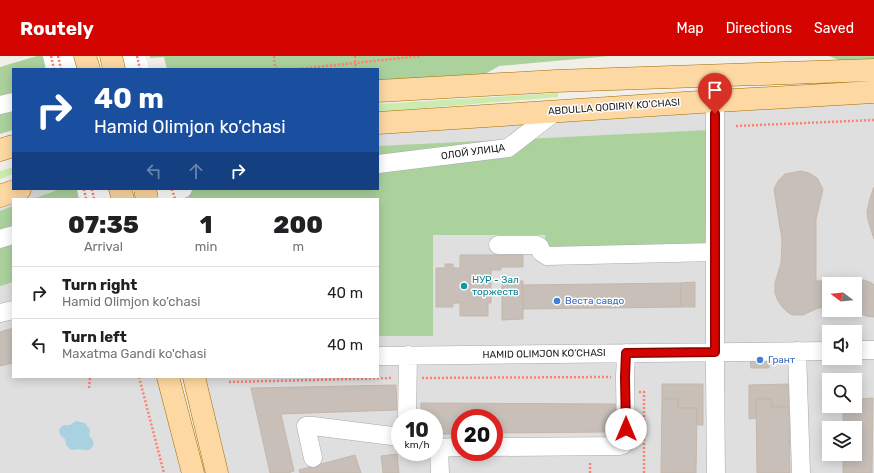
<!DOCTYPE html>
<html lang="en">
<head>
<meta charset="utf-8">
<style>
  :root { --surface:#fff; --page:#f6f6f6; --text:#202124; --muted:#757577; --line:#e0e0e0; --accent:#d40500 }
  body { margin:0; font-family:Rubik,sans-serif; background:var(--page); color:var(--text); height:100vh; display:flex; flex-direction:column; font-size:15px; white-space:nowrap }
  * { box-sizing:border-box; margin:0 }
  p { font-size:13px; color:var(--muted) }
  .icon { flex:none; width:22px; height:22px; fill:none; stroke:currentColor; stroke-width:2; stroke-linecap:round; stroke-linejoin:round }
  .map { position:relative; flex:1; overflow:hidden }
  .details { position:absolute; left:12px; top:142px; width:367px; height:180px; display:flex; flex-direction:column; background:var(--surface); border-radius:0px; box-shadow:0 2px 10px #0003 }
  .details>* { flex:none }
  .banner { position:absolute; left:12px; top:12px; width:367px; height:122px; border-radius:0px; box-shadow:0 2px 10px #0003; background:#1a4fa0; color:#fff; overflow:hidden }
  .needle { width:26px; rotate:286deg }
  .fabs { position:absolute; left:822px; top:221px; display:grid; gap:8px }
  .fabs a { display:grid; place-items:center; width:40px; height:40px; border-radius:0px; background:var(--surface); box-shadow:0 2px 10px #0003; font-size:20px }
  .speed { position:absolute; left:391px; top:353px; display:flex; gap:8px; font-size:20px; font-weight:700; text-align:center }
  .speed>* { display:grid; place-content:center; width:52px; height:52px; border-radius:50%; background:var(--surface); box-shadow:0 2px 10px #0003; line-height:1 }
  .speed small { font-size:10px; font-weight:400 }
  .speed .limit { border:6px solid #d22; background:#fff; color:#111 }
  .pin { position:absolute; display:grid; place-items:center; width:34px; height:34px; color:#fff; margin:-41px -17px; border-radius:50% 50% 50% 0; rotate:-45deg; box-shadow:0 0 4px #0007 }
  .pin .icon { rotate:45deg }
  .me { position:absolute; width:44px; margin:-22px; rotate:0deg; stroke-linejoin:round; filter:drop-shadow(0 0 3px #0008) }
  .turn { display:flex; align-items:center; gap:14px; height:84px; padding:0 16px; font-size:18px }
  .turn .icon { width:52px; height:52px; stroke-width:2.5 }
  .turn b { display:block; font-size:28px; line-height:34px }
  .lanes { display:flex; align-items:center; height:38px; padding:0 16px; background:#0003; justify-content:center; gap:20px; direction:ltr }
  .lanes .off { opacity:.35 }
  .eta { display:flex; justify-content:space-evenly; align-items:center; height:68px; text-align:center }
  .eta b { font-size:24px; font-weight:800; line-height:28px }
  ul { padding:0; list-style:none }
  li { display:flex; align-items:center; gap:12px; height:52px; padding:0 16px; border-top:1px solid var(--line) }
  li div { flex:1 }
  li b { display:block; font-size:15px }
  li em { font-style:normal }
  header { display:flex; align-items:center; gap:24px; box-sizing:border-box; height:56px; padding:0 20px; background:var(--accent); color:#fff }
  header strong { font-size:19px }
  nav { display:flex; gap:22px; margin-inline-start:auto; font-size:14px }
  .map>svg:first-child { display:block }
</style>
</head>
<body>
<header>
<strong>Routely</strong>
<nav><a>Map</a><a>Directions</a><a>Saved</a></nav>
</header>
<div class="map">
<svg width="874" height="417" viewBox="0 0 874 417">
  <rect width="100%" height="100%" fill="#f2efe9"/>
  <path fill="#e0dfdf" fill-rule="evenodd" d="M874,36v381h-657l-23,-96h184v-178h-215l1,-10h214v-66zM829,228h26v26h-26zM829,276h26v26h-26zM829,324h26v26h-26zM400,362h34v34h-34zM460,362h34v34h-34zM829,372h26v26h-26z
    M20,133h66l9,10h-82v178h155l25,96h-193v-277z"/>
  <path fill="#ccecaf" d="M558,37v4l-180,15v-8z
    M13,111v7l-13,5v-8z"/>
  <path fill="#abd29d" d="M37,0h6l3,13h-33v61l-13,4v-67z
    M150,0h460l-111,10 -21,12 -100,7v-16h-211l-3,-12 -14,1z
    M829,0h45v6l-28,1z
    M709,74l-4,115 -159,4 -1,-14h-112v101h-55v-137h-188l-3,-10h191v-43z
    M60,133h17l2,10h-46z
    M13,150v23l-13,3v-21z
    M13,188v38l-13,4v-38z"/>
  <path fill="#a9d2e0" d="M76,365l9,2 5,7 -1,6c6,5 6,10 0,14h-5l-5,-1 -8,1 -5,-5 -1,-6 -5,-4 -1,-5 3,-4 3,-1h5z"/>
  <path fill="#fff" d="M43,0h102l4,13h-103z
    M77,133h102l3,10h-103z"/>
  <path fill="#c7bfb8" stroke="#c5b7aa" d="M801,115l8,2 8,5 6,11 -7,30v62l48,-1 8,3 2,2v32l-8,-1 -13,-6h2v-26h-26v24h-11l-15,7h-9l-4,-1 -7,-6 -5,-7 -3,-8v-10l6,-20 1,-23 -8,-51 4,-8 7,-7z
    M874,131v52l-6,-19 -1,-8 3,-14z
    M460,199h63v12h-22v3h-10v33h-3v13h-28v-13h-7v4h-17v-39h9v-4h8v4h7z
    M523,225v38l-21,1v-38z
    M695,226v25h-14v-24z
    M681,227v24l-158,2 -1,-24z
    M13,272v35l-13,3v-34z
    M750,300l19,1v11h-18z
    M662,328h41v41h-7l1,-17h-19v-9h-16z
    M789,328v23h-17l-1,-8h-15v19l-7,1v-34z
    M396,329l1,25 -116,4 13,57 -6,2h-18l-19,-85z
    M855,336h2l1,7 15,-1 -1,75h-29v-19h12v-26h-12v-22h12z
    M662,343h16v9h19l-1,65h-35z
    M756,343h15l1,8h17l1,66h-33z
    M421,347l195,1v14h-6l-1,14 -115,1v-15h-34v16h-26v-16h-13z
    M397,398l2,19h-16l-2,-17z
    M355,399l6,18h-61l-1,-3z"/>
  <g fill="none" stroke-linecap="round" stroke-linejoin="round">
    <g stroke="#a9a9a9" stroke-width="19">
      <path id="minor" d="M715,45v270l1,102
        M0,49l13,-3
        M378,108l130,-16 48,-37
        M146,143l37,-10
        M0,183l13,-4
        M498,189h39l3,2 1,5 6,4 168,-4
        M0,257l13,-3
        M855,294h19
        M797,295l4,122
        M378,300l451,-5
        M407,362l1,-63
        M494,391l125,-1 4,-1 3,-3 -1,-65 1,-24
        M434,392l26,-1
        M439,392l1,25
        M313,402l-7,-32h7l87,11"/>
    </g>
    <g stroke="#a06f00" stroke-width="23">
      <path id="major" d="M85,0l4,13
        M111,0l3,13
        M378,35l178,-10 318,-11
        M378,67l322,-21 174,-10
        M0,94l13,-4
        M120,133l3,10
        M0,140l20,-7
        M168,321l25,96
        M194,321l23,96"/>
    </g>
    <path stroke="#fd816f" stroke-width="2.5" stroke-dasharray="2 2" stroke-linecap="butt" d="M51,0l3,13
      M58,0l3,13
      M137,0l3,13
      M274,0l1,11 2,2
      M355,0l1,13
      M298,13l123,-13
      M736,70l138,-6
      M84,133l2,10
      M92,133l2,10
      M139,321l25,96
      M422,322l189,-1
      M229,326l164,-4
      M89,332l1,-11
      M639,336h5v81
      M590,417v-12"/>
    <use href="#minor" stroke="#fff" stroke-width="18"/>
    <use href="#major" stroke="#fed8a2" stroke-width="22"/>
    <g stroke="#a06f00" stroke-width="23" stroke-linecap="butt">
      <path id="major-bridge" d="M145,133l2,10"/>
    </g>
    <path stroke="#fd816f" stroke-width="2.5" stroke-dasharray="2 2" stroke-linecap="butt" d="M172,133l3,10"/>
    <use href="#major-bridge" stroke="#fed8a2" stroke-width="22"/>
  </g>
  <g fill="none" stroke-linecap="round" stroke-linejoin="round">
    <g stroke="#8a0300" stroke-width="10">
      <path id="route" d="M626,373l-1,-52 1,-24 89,-1v-238"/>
    </g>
    <use href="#route" stroke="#d40500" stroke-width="7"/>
  </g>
  <circle fill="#0f9aa8" stroke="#fff" stroke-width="1.5" cx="464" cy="230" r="4"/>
  <g fill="#3f7fe0" stroke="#fff" stroke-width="1.5">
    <circle cx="557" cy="245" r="4"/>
    <circle cx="760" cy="304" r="4"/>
  </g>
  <g text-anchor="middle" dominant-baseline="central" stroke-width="3" stroke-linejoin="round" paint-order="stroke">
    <g font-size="10" fill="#222" stroke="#fff">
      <text transform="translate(614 51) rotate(-4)">ABDULLA QODIRIY KO'CHASI</text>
      <text transform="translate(473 96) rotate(-8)">ОЛОЙ УЛИЦА</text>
      <text transform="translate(544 298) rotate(-1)">HAMID OLIMJON KO’CHASI</text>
    </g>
    <g font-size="10" fill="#0d838f" stroke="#fff" text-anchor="start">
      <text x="472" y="224">НУР - Зал<tspan x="472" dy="12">торжеств</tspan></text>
    </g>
    <g font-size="10" fill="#366cbe" stroke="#fff" text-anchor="start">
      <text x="565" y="245">Веста савдо</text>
      <text x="768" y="304">Грант</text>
    </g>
  </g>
</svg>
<div class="fabs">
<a><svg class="needle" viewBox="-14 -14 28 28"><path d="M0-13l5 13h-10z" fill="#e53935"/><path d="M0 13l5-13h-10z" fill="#757577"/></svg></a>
<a><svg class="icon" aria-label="sound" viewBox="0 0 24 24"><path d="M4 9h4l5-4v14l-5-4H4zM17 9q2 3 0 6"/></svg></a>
<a><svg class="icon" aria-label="search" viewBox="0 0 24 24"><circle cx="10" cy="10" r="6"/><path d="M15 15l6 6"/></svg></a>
<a><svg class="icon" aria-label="layers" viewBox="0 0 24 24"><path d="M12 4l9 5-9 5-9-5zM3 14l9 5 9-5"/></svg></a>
</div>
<div class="speed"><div>10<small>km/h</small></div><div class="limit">20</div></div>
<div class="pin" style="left:715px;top:58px;background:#d93025"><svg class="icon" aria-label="arrive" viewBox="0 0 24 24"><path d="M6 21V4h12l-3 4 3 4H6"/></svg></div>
<svg class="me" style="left:626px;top:373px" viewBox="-20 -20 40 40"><circle r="19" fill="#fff"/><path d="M0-13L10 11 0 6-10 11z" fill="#d40500"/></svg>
<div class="banner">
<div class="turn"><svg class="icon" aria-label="right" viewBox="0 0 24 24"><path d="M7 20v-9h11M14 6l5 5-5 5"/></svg><div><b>40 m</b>Hamid Olimjon ko’chasi</div></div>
<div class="lanes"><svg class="icon off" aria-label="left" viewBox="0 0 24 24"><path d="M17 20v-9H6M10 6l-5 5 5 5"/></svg><svg class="icon off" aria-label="ahead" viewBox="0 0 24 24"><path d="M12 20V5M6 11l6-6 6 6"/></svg><svg class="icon" aria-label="right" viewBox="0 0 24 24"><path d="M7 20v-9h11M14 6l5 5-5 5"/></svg></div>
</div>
<section class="details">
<div class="eta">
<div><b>07:35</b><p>Arrival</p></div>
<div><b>1</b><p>min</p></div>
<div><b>200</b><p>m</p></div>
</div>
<ul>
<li><svg class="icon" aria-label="right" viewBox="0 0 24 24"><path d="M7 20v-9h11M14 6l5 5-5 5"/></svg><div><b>Turn right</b><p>Hamid Olimjon ko’chasi</p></div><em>40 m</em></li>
<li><svg class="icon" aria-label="left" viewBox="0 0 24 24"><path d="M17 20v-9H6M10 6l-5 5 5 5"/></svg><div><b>Turn left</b><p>Maxatma Gandi ko'chasi</p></div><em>40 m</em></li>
</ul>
</section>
</div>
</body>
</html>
